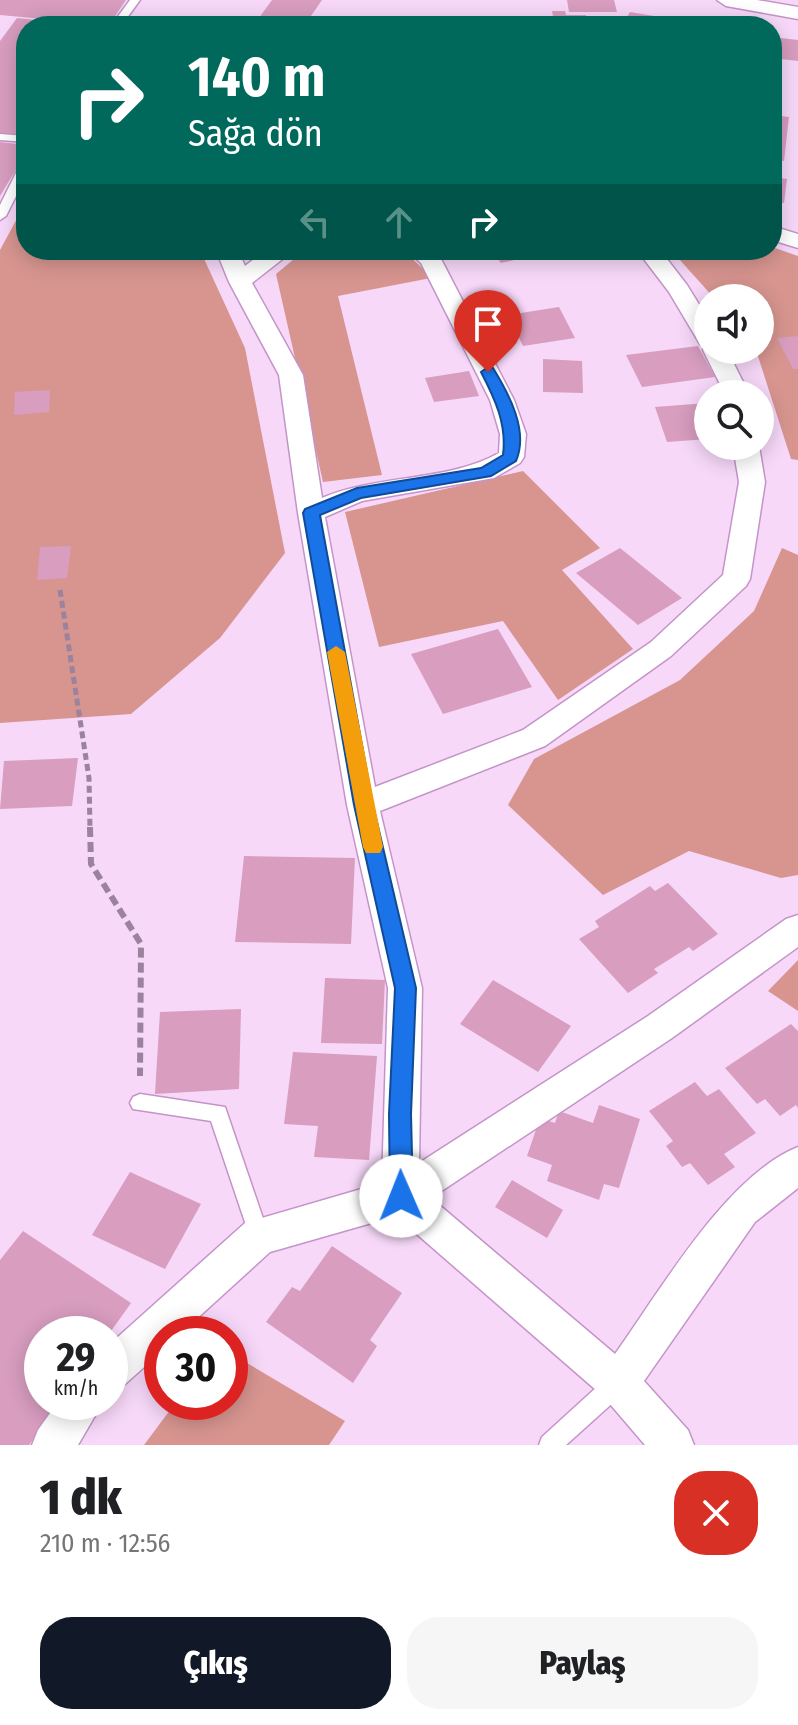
<!DOCTYPE html>
<html lang="tr">
<head>
<meta charset="utf-8">
<style>
  :root { --surface:#fff; --page:#f6f6f6; --text:#202124; --muted:#757577; --accent:#111827 }
  body { margin:0; font-family:"Fira Sans Condensed",sans-serif; background:var(--page); color:var(--text); height:100vh; display:flex; flex-direction:column; font-size:30px; white-space:nowrap }
  * { box-sizing:border-box; margin:0 }
  p { font-size:26px; color:var(--muted) }
  .icon { flex:none; width:44px; height:44px; fill:none; stroke:currentColor; stroke-width:2; stroke-linecap:round; stroke-linejoin:round }
  .map { position:relative; height:1445px; overflow:hidden }
  .details { display:flex; flex-direction:column; background:var(--surface); flex:1 }
  .details>* { flex:none }
  .top-card { position:absolute; left:16px; top:16px; width:766px; height:244px; border-radius:32px; box-shadow:0 4px 20px #0003; background:#00695c; color:#fff; overflow:hidden }
  .buttons { position:absolute; left:694px; top:284px; display:grid; gap:16px }
  .buttons a { display:grid; place-items:center; width:80px; height:80px; border-radius:50%; background:var(--surface); box-shadow:0 4px 20px #0003; font-size:40px }
  .speed { position:absolute; left:24px; top:1316px; display:flex; gap:16px; font-size:40px; font-weight:700; text-align:center }
  .speed>* { display:grid; place-content:center; width:104px; height:104px; border-radius:50%; background:var(--surface); box-shadow:0 4px 20px #0003; line-height:1 }
  .speed small { font-size:20px; font-weight:400 }
  .speed .limit { border:12px solid #d22; background:#fff; color:#111 }
  .pin { position:absolute; display:grid; place-items:center; width:68px; height:68px; color:#fff; margin:-82px -34px; border-radius:50% 50% 50% 0; rotate:-45deg; box-shadow:0 0 8px #0007 }
  .pin .icon { rotate:45deg }
  .me { position:absolute; width:88px; margin:-44px; rotate:359deg; stroke-linejoin:round; filter:drop-shadow(0 0 6px #0008) }
  .turn { display:flex; align-items:center; gap:28px; height:168px; padding:0 40px; font-size:36px }
  .turn .icon { width:104px; height:104px; stroke-width:2.5 }
  .turn b { display:block; font-size:56px; line-height:68px }
  .lanes { display:flex; align-items:center; height:76px; padding:0 40px; background:#0003; justify-content:center; gap:40px; direction:ltr }
  .lanes .off { opacity:.35 }
  .round { display:grid; place-items:center; flex:none; width:84px; height:84px; border-radius:32px; background:var(--page) }
  .summary { display:flex; align-items:center; justify-content:space-between; height:136px; padding:0 40px }
  h1 { font-size:48px; font-weight:800; line-height:60px }
  .cta { display:flex; gap:16px; margin-top:auto; padding:16px 40px }
  .cta a { flex:1; height:92px; border-radius:32px; background:var(--accent); color:#fff; font-size:32px; font-weight:800; line-height:92px; text-align:center }
  .cta a+a { background:var(--page); color:var(--text) }
  .map>svg:first-child { display:block }
</style>
</head>
<body>
<div class="map">
<svg width="798" height="1445" viewBox="0 0 798 1445">
  <rect width="100%" height="100%" fill="#f7d8f9"/>
  <path fill="#d89590" d="M26,202v48h174l45,98 40,205 -65,85 -89,76 -131,9v-473z
    M772,247l26,9v204l-7,-1 -35,-109h4v-52h-46l-43,-48h101z
    M371,250c33,0 38,3 60,28l-93,18 44,179 -59,7 -47,-208 18,-15z
    M523,471l77,77 -38,22 71,79 -75,51 -55,-79 -124,26 -34,-135z
    M782,548l16,7v320l-17,3 -92,-27 -86,44 -95,-90 26,-46 146,-79 74,-69z
    M798,960v51l-30,-20z
    M230,1353l115,68 -16,24h-185l32,-43h54z"/>
  <path fill="#d89dbf" d="M0,0h126l-17,25 -109,-10z
    M272,0h50l-18,26h-51z
    M567,0h47l3,12h-48z
    M552,11h13l1,4h20l3,11h-34z
    M630,12l30,5 -5,9h-41l4,-5 6,1z
    M17,18l61,6 -52,2v109l-26,-2v-92z
    M772,37l26,3v21l-26,-3z
    M772,115l17,2 -5,44 -12,-2z
    M0,142l26,3v8l-26,43z
    M772,177l15,2 -3,24 -12,-2z
    M491,250h31l5,7 -26,6z
    M559,307l16,31 -52,8 -15,-31z
    M798,336v33h-5l-16,-31z
    M698,346l17,31 -73,10 -16,-32z
    M543,359l39,2 1,32 -40,-1z
    M469,371l10,25 -45,6 -9,-24z
    M50,390l-1,22 -35,3 1,-23z
    M707,403l1,36 -41,3 -12,-35z
    M71,546l-4,32 -30,2 3,-33z
    M620,548l62,50 -44,27 -62,-52z
    M498,629l34,58 -89,27 -32,-60z
    M78,758l-6,48 -72,3 4,-48z
    M244,856l111,2 -4,86 -116,-2z
    M668,883l50,51 -25,17 -4,-4 -35,22 4,4 -30,20 -49,-54 20,-12 -4,-6 55,-35 5,5z
    M325,978l60,2 -3,64 -61,-1z
    M493,980l78,46 -33,46 -78,-48z
    M241,1009l-2,80 -84,5 5,-82z
    M791,1024l7,7v77l-2,-3 -16,11 -15,-17 -8,5 -32,-36z
    M293,1052l84,4 -8,104 -55,-3 4,-31 -34,-2z
    M695,1082l12,14 12,-7 37,44 -32,21 11,13 -27,18 -18,-22 -8,4 -16,-21 7,-5 -24,-30z
    M599,1105l41,14 -21,69 -15,-4 -5,16 -52,-19 5,-16 -25,-9 13,-38 15,5 4,-12 34,12z
    M130,1172l71,32 -36,65 -73,-34z
    M512,1180l51,30 -16,28 -52,-31z
    M23,1231l108,72 -22,31h-67v68h18l-31,43h-29v-185z
    M332,1246l70,47 -32,47 7,6 -24,37 -87,-61 26,-35 8,4z"/>
  <g fill="none" stroke-linecap="round" stroke-linejoin="round">
    <g stroke="#c494c8" stroke-width="3">
      <path id="service" d="M130,0h10l-19,26h-10z
        M0,134l26,2v6l-26,-2z
        M26,162v14l-20,40 -6,4v-15l20,-40z
        M140,1094l85,13 44,129 -3,7 -7,3 -7,-3 -41,-122 -78,-12 -3,-6 3,-6z
        M618,1372l8,3 3,8 -3,8 -60,54h-27l3,-8 68,-62z"/>
    </g>
    <g stroke="#c494c8" stroke-width="3">
      <path id="minor" d="M717,0h40l41,7v12l-72,-13z
        M772,226l26,8v14l-26,-8z
        M216,250h22l7,16 21,-16h28l-42,33 51,92 19,123c56,-24 126,-16 177,-45l1,-19 -10,-34 -69,-137 -14,-13h25l9,9 73,141 12,34 -2,23 -4,6 -26,15 -132,23 -37,16 50,270 148,-57 128,-88 72,-67 16,-93 -6,-36h26l6,36 -15,97 -4,7 -75,70 -126,90 -165,65 42,177 -3,175 229,-147 138,-97 12,-4v32l-126,91 -241,160 184,156c45,-63 112,-179 183,-207v41l-43,34 -111,159 44,49 6,15h-49l-41,-48 -208,-181 -126,36 -90,82h-18v17l-38,34 -14,6v-47l135,-121 137,-40 6,-195 -41,-183 -49,-292 -19,-138 -50,-93z
        M637,250h23l27,35 21,34v31h19l22,44h-24l-22,-44 3,-4 -6,-2 -31,-52z
        M58,1402h45l-25,43h-46l6,-15z"/>
    </g>
    <path stroke="#9b829d" stroke-width="5" stroke-dasharray="7 4" stroke-linecap="butt" d="M60,590l29,188 1,51"/>
    <path stroke="#9b829d" stroke-width="6" stroke-dasharray="10 5" stroke-linecap="butt" d="M90,827l1,37 50,80 -1,132"/>
    <use href="#service" fill="#fff" fill-rule="evenodd"/>
    <use href="#minor" fill="#fff" fill-rule="evenodd"/>
  </g>
  <path fill="#1a73e8" stroke="#114b97" stroke-width="2" d="M488,367l5,1c16,26 36,63 23,93l-25,15 -130,22 -41,17 53,290 43,183 -5,126 2,82 -4,8 -8,3 -8,-3 -3,-8 -1,-82 6,-126 -41,-183 -51,-292 2,-4 52,-21 124,-20 22,-13c4,-31 -8,-56 -22,-83z"/>
  <path fill="#f59e0b" d="M336,646l9,6 38,195 -3,6h-14l-3,-6 -36,-195z"/>
</svg>
<div class="buttons">
<a><svg class="icon" aria-label="sound" viewBox="0 0 24 24"><path d="M4 9h4l5-4v14l-5-4H4zM17 9q2 3 0 6"/></svg></a>
<a><svg class="icon" aria-label="search" viewBox="0 0 24 24"><circle cx="10" cy="10" r="6"/><path d="M15 15l6 6"/></svg></a>
</div>
<div class="speed"><div>29<small>km/h</small></div><div class="limit">30</div></div>
<div class="pin" style="left:488px;top:372px;background:#d93025"><svg class="icon" aria-label="arrive" viewBox="0 0 24 24"><path d="M6 21V4h12l-3 4 3 4H6"/></svg></div>
<svg class="me" style="left:401px;top:1196px" viewBox="-20 -20 40 40"><circle r="19" fill="#fff"/><path d="M0-13L10 11 0 6-10 11z" fill="#1a73e8"/></svg>
<div class="top-card">
<div class="turn"><svg class="icon" aria-label="right" viewBox="0 0 24 24"><path d="M7 20v-9h11M14 6l5 5-5 5"/></svg><div><b>140 m</b>Sağa dön</div></div>
<div class="lanes"><svg class="icon off" aria-label="left" viewBox="0 0 24 24"><path d="M17 20v-9H6M10 6l-5 5 5 5"/></svg><svg class="icon off" aria-label="ahead" viewBox="0 0 24 24"><path d="M12 20V5M6 11l6-6 6 6"/></svg><svg class="icon" aria-label="right" viewBox="0 0 24 24"><path d="M7 20v-9h11M14 6l5 5-5 5"/></svg></div>
</div>
</div>
<section class="details">
<div class="summary"><div><h1>1 dk</h1><p>210 m · 12:56</p></div><a class="round" style="background:#d93025;color:#fff"><svg class="icon" aria-label="close" viewBox="0 0 24 24"><path d="M6 6l12 12M18 6L6 18"/></svg></a></div>
<div class="cta"><a>Çıkış</a><a>Paylaş</a></div>
</section>
</body>
</html>
